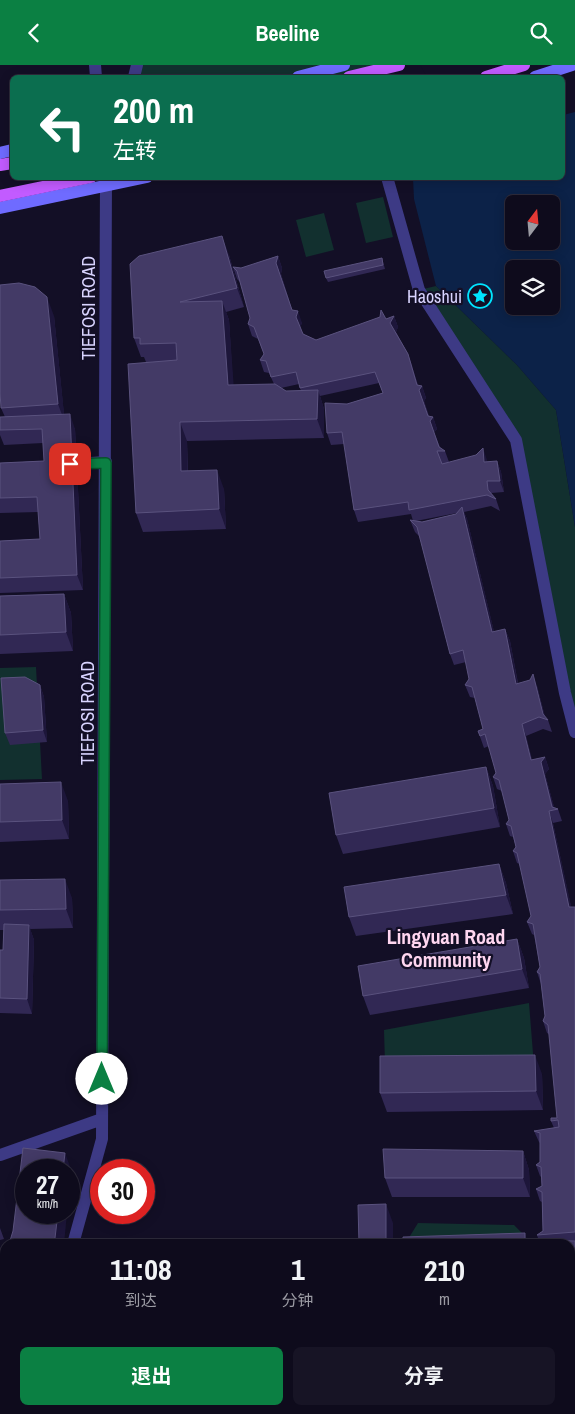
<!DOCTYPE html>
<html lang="zh">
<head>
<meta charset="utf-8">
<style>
  :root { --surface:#0e0b1c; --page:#171425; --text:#f1f3f6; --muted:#9b9ba3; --line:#2e2b3b; --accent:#0b8043 }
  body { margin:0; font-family:"Archivo Narrow","Noto Sans SC",sans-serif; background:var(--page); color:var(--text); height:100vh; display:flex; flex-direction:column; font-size:19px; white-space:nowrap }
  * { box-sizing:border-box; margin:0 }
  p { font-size:16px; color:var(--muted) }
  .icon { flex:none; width:28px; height:28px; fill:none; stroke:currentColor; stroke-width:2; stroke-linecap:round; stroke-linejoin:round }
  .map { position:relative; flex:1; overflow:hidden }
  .panel { position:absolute; left:0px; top:1174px; width:575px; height:176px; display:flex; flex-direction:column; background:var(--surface); border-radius:15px 15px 0 0; box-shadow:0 2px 12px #0003,0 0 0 1px var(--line) }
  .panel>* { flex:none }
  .top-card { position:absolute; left:10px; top:10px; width:555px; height:105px; border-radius:8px; box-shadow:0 2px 12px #0003,0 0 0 1px var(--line); background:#0b6e4f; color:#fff; overflow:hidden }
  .needle { width:32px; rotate:16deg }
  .buttons { position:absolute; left:505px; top:130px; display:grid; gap:10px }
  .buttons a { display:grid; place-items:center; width:55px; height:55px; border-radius:8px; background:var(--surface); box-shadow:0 2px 12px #0003,0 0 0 1px var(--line); font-size:25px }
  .speed { position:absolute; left:15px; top:1094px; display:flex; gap:10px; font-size:25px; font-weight:700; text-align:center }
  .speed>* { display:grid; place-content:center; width:65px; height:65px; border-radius:50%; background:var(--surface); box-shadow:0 2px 12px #0003,0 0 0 1px var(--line); line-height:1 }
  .speed small { font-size:12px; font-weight:400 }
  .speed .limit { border:8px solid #d22; background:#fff; color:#111 }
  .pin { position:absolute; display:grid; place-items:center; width:42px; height:42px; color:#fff; margin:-21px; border-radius:10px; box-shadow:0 2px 8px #0006 }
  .me { position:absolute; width:55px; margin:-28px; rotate:0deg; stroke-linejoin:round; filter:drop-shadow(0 0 4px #0008) }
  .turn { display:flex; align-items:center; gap:18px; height:105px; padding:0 20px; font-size:22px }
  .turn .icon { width:65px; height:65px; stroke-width:2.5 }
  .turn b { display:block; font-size:35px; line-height:42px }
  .eta { display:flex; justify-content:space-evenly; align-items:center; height:85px; text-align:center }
  .eta b { font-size:30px; font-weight:700; line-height:35px }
  .action { display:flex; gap:10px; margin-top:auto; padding:10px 20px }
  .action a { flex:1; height:58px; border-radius:8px; background:var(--accent); color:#fff; font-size:20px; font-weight:700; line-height:58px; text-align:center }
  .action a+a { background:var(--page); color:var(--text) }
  header { display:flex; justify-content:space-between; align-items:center; height:65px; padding:0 20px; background:var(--accent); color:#fff; font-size:22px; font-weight:700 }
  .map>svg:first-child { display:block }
</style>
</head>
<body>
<header><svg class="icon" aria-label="back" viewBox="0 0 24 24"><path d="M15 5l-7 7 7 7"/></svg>Beeline<svg class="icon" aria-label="search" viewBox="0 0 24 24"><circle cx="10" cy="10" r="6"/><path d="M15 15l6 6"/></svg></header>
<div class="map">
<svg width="575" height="1349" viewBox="0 0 575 1349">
  <rect width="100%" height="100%" fill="#130f26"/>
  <path fill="#12302f" d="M137,0h260l-48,12h-215z
    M383,132l10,40 -27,6 -10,-40z
    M324,148l10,37 -28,7 -10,-37z
    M436,221l81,79 39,45 19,117v190l-59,-277 -97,-150z
    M36,602l6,112 -42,1v-112z
    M529,938l5,63 -149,-2 -1,-34z
    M418,1158l96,2 9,9 -118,10z
    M408,1345h124v4h-124z"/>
  <path fill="#0c2248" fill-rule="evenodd" d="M575,0v462l-19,-117 -39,-45 -81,-79 -22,-87 -1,-21 149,-1v-100zM514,139h37v37h-37zM514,204h37v37h-37z"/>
  <path fill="#130f26" d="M420,0h155v47l-12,3 -1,-38h-135z"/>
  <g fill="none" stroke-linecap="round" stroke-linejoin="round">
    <path stroke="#3d3a85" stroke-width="12" d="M95,0l1,12
      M60,400l46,-3"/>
    <path stroke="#3d3a85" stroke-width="12" d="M134,12l3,-12
      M387,112l32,113 97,150 49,253 10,39
      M0,1090l102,-36
      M73,1179l29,-105 4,-962
      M25,1349l1,-4"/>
    <path stroke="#6f6bff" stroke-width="12" d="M298,12l46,-12
      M535,12l37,-12
      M0,88l12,-3
      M0,143l147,-31"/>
    <path stroke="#c25bff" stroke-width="12" d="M349,12l50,-12
      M486,12l38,-12
      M0,100l12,-2
      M0,131l91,-19"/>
  </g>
  <path fill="#312854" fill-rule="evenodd" d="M229,190l15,52 -18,5 3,8 4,65 41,-1 -5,-11 -5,-1 -4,-12 4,-6 -6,-15 -6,-3 -4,-12 2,-6 -10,-36 -3,-3 -4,-12 8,1 37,-12 4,12 -1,6 11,36 10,13 -2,4 3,7 13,6 70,-21 8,-3 4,11 -2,5 12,22 10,31 4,1 4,12 -2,3 5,15 4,1 4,12 -3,3 6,15 5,4 4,11 38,-2v2l10,-1 4,11 3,20 -13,1 5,6 4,12 -9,-5 -27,6 3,7 27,113 11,-3 5,12 8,42 19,3 8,31 3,3 4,12 -9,-3 -17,7 6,24 13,-3 4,12 -4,5 9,33 4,2 4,12 -9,2 18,84h4v507l-3,-1 -17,1 -2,-4h17v-166h-30l-3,-9 6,-4 -1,-29 -2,-1 -4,-12 6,-3 -1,-9 -1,-1 -4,-11 4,-3v-19l-1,-1 -5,-11 20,-3 -3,-7 6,-3 -8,-84 -2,-1 -4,-12 2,-5 -4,-32 -4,-12 3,-5 -6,-32 -2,-1 -5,-12 4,-6 -11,-52 -3,-1 -4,-12 3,-4 -3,-10 -3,-1 -4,-12 3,-4 -7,-29 -5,-2 -4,-12 3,-4 -7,-27 -5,2 -6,-17 5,-2 -8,-31 -5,-1 -5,-12 4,-6 -3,-17 -12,3 -4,-11 -30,-117 -5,-5 -5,-12 3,1 -2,-7 -53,8 -4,-12 -10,-66 -13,1 -4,-12 20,-29 36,-11 -4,-10 -59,13 4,13v29l-137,3 1,30 36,18 2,40 -83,3 -7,-19 10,-151 -2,-5h-3l-7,-19zM299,319l2,7h-15l-5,-3zM457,448l-1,1 -34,8 -6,-1z
    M382,193l3,11 -57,13 -2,-4z
    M54,251l10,99 11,14 8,161 -83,3v-52l40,-2 -2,-27 -38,1v-50l44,-2 -1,-18 -39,2 -4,-10v-18h5l-4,-9z
    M64,529l7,19 2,38 -73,3v-58z
    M40,620l4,12 3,45 -37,3 -5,-12z
    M486,702l7,19 7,41 -157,27 -7,-19z
    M0,719l68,17 1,38 -69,3z
    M499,799l7,19 7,31 -157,22 -7,-19z
    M0,815l72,18 1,30 -43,1 4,11 -2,74 -32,-1v-63h3l1,-20h-4z
    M517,874l7,19 5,30 -159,27 -7,-19z
    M542,1009l1,36 -156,2 -7,-19z
    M523,1086l6,19 1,27h-138l-7,-19z
    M0,1163l4,11 -4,1z
    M5,1190v145l-5,-1v-129z"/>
  <path fill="#1d163a" d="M222,171l7,19 15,52 -7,-19z
    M278,191l4,12 -1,6 15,48 -20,-59z
    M47,232l7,19 11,107 -7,-19z
    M222,236l7,19 6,84 -7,-19z
    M298,246l4,12 -2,5 -4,-11z
    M394,251l4,11 -3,8 -5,-12z
    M408,289l4,11 9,32 -4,-12z
    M422,321l4,12 -2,3 6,20 3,-4 4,12 -3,3 10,27 -16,-43 -9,-26z
    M318,325l6,19v29l-7,-19z
    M70,349l5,15 8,161 -6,-15z
    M180,357l7,19 1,49 -7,-19z
    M483,383l4,12 1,14 -4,-12z
    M497,396l4,11 3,20 -4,-11z
    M217,405l7,19 2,40 -7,-20z
    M462,442l5,12 30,125 -5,-12z
    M64,529l7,19 2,38 -7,-19z
    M505,564l5,12 10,55 -4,-12z
    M533,609l4,12 9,34 -3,-6z
    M40,620l4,12 3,45 -4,-12z
    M522,659l4,12 9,36 -4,-12z
    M545,692l4,12 -4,5 10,36h-1l-13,-48z
    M486,702l7,19 7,41 -6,-19z
    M61,717l7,19 1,38 -7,-19z
    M549,746l4,12 21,96 -5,-12z
    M499,799l7,19 7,31 -7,-19z
    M65,814l7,19 1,30 -7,-19z
    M29,860l5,15 -2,74 -5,-15z
    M517,874l7,19 5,30 -7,-19z
    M535,990l7,19 1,36 -7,-19z
    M523,1086l6,19 1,27 -7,-19z
    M65,1088l7,19 -3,28v-30h-6z
    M386,1139l7,19v21h-7z
    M58,1148h9l-3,31h-11z
    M525,1168l3,11h-3z
    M573,1300l2,6v15l-1,-3z
    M386,1345h7v4h-7z"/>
  <path fill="#433a66" stroke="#5a527e" d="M222,171l15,52 -57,14 42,-1 6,84 47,-1 11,7 32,-1 -1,29 -137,3 1,49 36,-1 2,39 -83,4 -8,-149 49,-4 -1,-17 -36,1v-6h-6l-4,-74 9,-8z
    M278,191l-2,7 16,47 6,1 -2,6 7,17 13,6 64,-23 1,-7 5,9 8,-3 -4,7 18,31 9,31 5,1 -3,4 9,26 5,1 -3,4 9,26 6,4h-8l5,13 34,-9 7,-7 1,14 13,-1 3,20h-13l1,9 8,9 -9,-4 -78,15 -1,-8 -54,8 -12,-78 -15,1 -2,-30 22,1 36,-11 -8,-21 -75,16 -4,-16 -25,5 -5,-16 -6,-1 4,-6 -10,-27 -6,-3 2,-6 -13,-47 -4,-4 8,1z
    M382,193l1,7 -57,13 -2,-7z
    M19,218l16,4 12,10 11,107 -57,4 -1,-16v-107z
    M70,349l7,161 -77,3v-37l40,-2 -3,-42 -37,1v-35l44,-2 -2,-32 -42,1v-13z
    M462,442l30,125 13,-3 11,55 14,-4 3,-6 10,40 5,6 -9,-3 -17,7 9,36 14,-3 -4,5 11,45 6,2 -9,2 20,96h6v325l-38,3 6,-4 -1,-39 -6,-3 6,-3 -1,-19 -5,-2 4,-3v-29l-6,-2 25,-4 -1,-7 -7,1v-3h6l-9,-93 -5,-4 2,-5 -5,-42 -3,-2 3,-5 -7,-43 -6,-2 4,-6 -14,-63 -4,-2 3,-4 -5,-21 -5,-2 3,-4 -10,-40 -6,-3 3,-4 -11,-39 -5,2 -2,-5 5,-2 -11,-42 -7,-2 4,-6 -6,-29 -13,4 -33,-127 -7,-7 12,2 34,-8z
    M64,529l2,38 -66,3v-39z
    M25,612l15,8 3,45 -38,3 -4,-55z
    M486,702l8,41 -158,27 -7,-42z
    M61,717l1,38 -62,2v-38z
    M499,799l7,31 -157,22 -5,-30z
    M65,814l1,30 -66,1v-30z
    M4,859l25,1 -2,74 -27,-1v-48h3z
    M517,874l5,30 -159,27 -5,-30z
    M535,990l1,36 -156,2v-37z
    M23,1083l42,5 -2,17h-37v43h32l-3,25 -2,6h-44l4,-13z
    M383,1084l140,2v27h-138z
    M386,1139v40h-27l-1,-39z
    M525,1168v11h-122v-7z
    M539,1175l36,1v124h-2l1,18h1v31h-3l-1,-16h-1v-154h-27z
    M5,1190v128l-5,-1v-112z
    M358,1345h28v4h-28z"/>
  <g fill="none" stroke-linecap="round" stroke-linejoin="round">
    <g stroke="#07532c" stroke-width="12">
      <path id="route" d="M70,399l36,-1 -4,616"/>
    </g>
    <use href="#route" stroke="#0b8043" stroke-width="9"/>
  </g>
  <defs>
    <g id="sight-ring" transform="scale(1.25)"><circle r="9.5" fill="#130f26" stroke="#00e5ff" stroke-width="1.5"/><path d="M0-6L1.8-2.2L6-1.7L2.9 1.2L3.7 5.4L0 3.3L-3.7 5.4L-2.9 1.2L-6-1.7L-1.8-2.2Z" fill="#00e5ff"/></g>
  </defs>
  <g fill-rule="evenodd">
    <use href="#sight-ring" x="480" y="231"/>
  </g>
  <g text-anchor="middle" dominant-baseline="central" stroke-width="4.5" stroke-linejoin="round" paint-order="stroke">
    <g font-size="18" fill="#d9d4ff" stroke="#130f26" text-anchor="end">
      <text x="462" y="231">Haoshui</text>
    </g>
    <g font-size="18" fill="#d9d4ff" stroke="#130f26">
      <text transform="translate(88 243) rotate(-90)">TIEFOSI ROAD</text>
      <text transform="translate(87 648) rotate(-90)">TIEFOSI ROAD</text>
    </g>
    <g font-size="20" font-weight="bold" fill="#ffd6f0" stroke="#130f26">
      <text x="446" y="871">Lingyuan Road<tspan x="446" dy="23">Community</tspan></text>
    </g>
  </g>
</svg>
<div class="buttons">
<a><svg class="needle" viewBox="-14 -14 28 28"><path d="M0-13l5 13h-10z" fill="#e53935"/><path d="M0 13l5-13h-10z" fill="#9b9ba3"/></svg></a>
<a><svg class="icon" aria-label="layers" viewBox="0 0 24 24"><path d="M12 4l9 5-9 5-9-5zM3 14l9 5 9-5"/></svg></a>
</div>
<div class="speed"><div>27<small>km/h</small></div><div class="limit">30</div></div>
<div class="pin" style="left:70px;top:399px;background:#d93025"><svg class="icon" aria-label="arrive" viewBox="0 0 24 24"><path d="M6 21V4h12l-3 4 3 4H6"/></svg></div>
<svg class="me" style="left:102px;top:1014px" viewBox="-20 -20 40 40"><circle r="19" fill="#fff"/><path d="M0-13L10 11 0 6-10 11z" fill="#0b8043"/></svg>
<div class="top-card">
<div class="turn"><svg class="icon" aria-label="left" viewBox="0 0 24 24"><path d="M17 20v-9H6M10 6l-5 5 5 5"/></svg><div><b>200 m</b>左转</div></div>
</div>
<section class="panel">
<div class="eta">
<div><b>11:08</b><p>到达</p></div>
<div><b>1</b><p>分钟</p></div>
<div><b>210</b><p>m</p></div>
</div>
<div class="action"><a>退出</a><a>分享</a></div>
</section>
</div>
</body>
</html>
